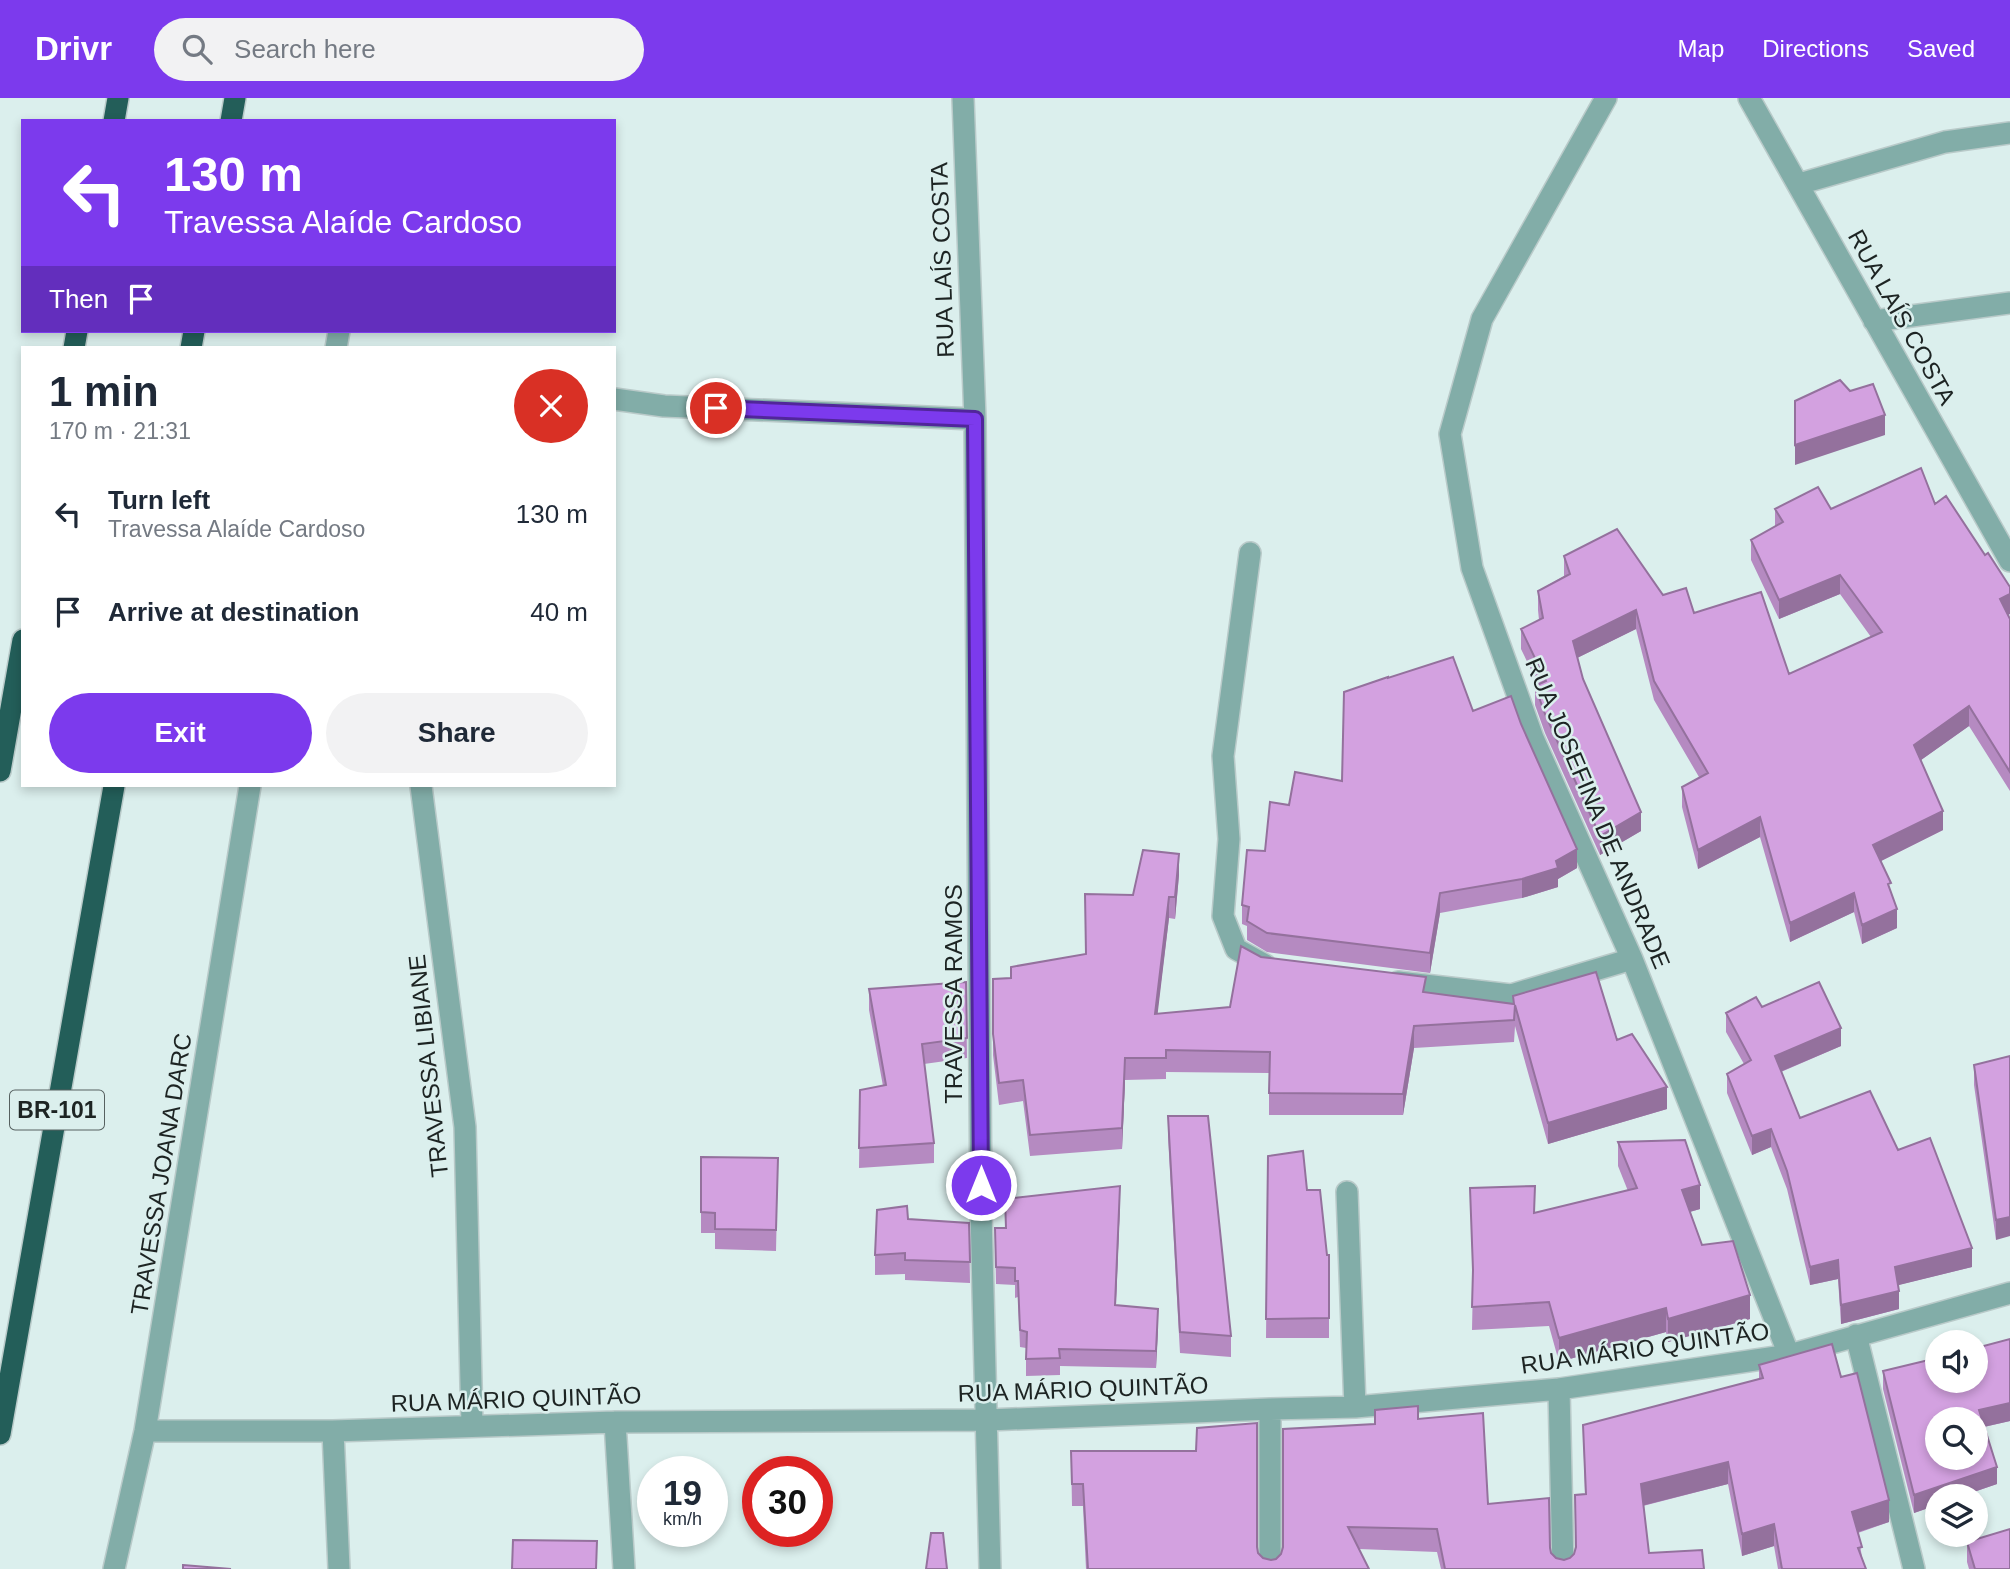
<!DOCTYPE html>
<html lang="en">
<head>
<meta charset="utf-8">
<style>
  :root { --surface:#fff; --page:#f2f2f3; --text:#1f2937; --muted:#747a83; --accent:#7c3aed }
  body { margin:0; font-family:Helvetica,sans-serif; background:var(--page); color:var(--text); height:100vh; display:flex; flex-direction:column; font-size:26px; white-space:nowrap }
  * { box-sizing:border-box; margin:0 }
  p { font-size:23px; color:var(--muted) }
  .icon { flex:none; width:38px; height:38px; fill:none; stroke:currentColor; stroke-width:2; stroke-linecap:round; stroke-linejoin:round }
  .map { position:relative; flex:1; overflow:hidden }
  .details { position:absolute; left:21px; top:248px; width:595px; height:441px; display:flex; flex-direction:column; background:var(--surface); border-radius:0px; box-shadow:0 4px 10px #0003 }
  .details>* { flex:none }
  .guide { position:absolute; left:21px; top:21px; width:595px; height:214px; border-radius:0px; box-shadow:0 4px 10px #0003; background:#7c3aed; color:#fff; overflow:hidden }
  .controls { position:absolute; left:1925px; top:1232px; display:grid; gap:14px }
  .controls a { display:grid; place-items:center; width:63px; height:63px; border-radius:50%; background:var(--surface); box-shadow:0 4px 10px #0003; font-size:35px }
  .speed { position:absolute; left:637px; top:1358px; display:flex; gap:14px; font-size:35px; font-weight:700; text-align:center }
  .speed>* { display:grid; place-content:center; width:91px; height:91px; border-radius:50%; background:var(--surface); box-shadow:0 4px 10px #0003; line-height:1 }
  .speed small { font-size:18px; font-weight:400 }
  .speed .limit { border:10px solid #d22; background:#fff; color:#111 }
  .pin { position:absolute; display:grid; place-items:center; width:60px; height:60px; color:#fff; margin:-30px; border:4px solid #fff; border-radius:50%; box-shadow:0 2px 7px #0007 }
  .me { position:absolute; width:77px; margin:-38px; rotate:0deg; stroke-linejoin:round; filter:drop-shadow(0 0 5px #0008) }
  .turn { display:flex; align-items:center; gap:24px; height:147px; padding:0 28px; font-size:32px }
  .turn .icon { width:91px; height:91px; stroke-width:2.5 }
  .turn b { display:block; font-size:49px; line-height:60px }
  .then { display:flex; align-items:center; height:66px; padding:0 28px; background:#0003; gap:14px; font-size:26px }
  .round { display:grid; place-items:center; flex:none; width:74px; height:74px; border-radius:37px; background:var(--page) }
  .head { display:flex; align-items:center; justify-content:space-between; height:119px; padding:0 28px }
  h1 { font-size:42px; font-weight:800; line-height:52px }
  .cta { display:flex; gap:14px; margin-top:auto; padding:14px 28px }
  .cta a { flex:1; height:80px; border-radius:42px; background:var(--accent); color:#fff; font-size:28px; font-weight:800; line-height:80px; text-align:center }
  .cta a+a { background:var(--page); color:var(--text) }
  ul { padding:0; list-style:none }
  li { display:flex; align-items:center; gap:21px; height:98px; padding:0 28px }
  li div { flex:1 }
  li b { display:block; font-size:26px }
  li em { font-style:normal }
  header { display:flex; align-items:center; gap:42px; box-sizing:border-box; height:98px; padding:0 35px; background:var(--accent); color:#fff }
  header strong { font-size:33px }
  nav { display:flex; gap:38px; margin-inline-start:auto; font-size:24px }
  .search { width:490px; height:63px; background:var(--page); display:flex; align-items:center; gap:18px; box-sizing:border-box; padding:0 24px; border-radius:38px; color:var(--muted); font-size:26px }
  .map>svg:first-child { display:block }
</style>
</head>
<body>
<header>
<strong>Drivr</strong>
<div class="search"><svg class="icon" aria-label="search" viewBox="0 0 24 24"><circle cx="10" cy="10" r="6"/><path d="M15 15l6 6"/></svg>Search here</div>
<nav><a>Map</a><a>Directions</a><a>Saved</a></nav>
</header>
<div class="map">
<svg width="2010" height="1471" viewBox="0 0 2010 1471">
  <rect width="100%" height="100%" fill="#dbefed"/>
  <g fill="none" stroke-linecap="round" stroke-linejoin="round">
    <g stroke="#b9cac9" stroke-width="24">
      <path id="minor" d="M963,0l12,321 6,793 9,357
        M1606,0l-124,221 -32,115 22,134 61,170 99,221 157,396
        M1749,0l261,463
        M1799,86l146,-42 65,-9
        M1874,223l136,-18
        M336,250l3,-17
        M614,301l50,7 311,13
        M1250,455l-27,203 6,83 -6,77 13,33 29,16
        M421,688l44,341 7,299
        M1398,884l113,13 121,-36
        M1347,1094l8,215
        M1856,1237l58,234
        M1559,1291l4,180
        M615,1324l9,147
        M145,1333h188l282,-9 373,-2 282,-11 85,-2 204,-18 230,-34 221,-62
        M333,1333l6,138
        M114,1471l31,-138 105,-645
        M1270,1471v-160"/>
    </g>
    <g stroke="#b9cac9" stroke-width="24">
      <path id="motorway" d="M114,23l4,-23
        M231,23l4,-23
        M74,250l3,-17
        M191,250l3,-17
        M0,673l23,-131
        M0,1336l114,-648"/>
    </g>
    <use href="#minor" stroke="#82ada8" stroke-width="21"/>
    <use href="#motorway" stroke="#235e59" stroke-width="21"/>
  </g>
  <path fill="#b58ac1" d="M1935,406l75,115v172l-41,-65 -48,34 22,70 -62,31 10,32 6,35 -35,16 -8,-32 -64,30 -30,-105 -62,32 -16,-62v-20l17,-10 -45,-77 -18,-71 -59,29 6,21 58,152 -41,24 -55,-122 -10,-28v-19l3,-2 -17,-35v-20l18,-9 -1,-10v-19l26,-15v-20l99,39 126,79 82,-37 -31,-43 -61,25 -28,-59v-20l24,-13v-18h56z
    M1388,580l85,33 48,13 56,144 -19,11v8l-36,11 -82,15 -10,60 -163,-21 -20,-12v-14l-5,-2v-19l23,-54 24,-46 53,-24z
    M1179,777l-4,44 -6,-1 -12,96 73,-7 31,-50 165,36 87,11v-8l104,44 50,69 -119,35 -33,-118 -1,16 -100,6 -11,67h-134v-42l-103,-1v7l-41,1 -3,69 -92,7 -7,-55 -24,4 -6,-50v-76l18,-1 75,-24 47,-59z
    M966,884l1,76 -43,6 10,79v20l-75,5 1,-78 23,-4 -14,-76v-21z
    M1762,909l79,39 -60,26 19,46 98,32 74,117 -74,18 1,24 -58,15 -3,-45 -28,6 -23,-96 -16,-42 -19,8 -25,-62v-19l17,-10 -18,-32v-19z
    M2010,958l-14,184 -22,-155v-20z
    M1168,1018l63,220v21l-51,-4 -12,-217z
    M1618,1044l82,67 -10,3 12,33 48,74 -82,23 -2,-10 -107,30 -10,-36 -77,4 1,-49 -3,-93 65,25 93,-22 -10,-25z
    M1268,1058l59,99h2v83h-63z
    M701,1059l77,1 -2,93 -61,-2v-16h-14z
    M1120,1105l-4,102 42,21 -2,42 -96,-2v9l-34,1v-28l-6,-1 -2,-50 -3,1v-13l-19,-1 -1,-56h11z
    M908,1121l61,4 1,60 -65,-3v-6l-30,1v-20z
    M1759,1267l82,12 48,145 -31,11 4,24 4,12h-88l-4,-23 -32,10 -14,-72 -85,22 6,47 55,16h-263l-4,-17 -78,-3 10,20h-283l-3,-63h-11l-1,-55 186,96 1,6 5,5 8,2 5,-1 5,-5 137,-135 70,85 62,44 1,5 5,5 8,2 6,-2 4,-4 11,-59 -2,-70 176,-46z
    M1883,1273l127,50 -26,6 13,57 -35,12h-25v9l-23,8 -31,-124z
    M1967,1444l43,27h-41l-2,-7z"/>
  <path fill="#94719d" d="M1885,317v20l-90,30v-20z
    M1840,477v19l-61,25v-19z
    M2010,496v20l-10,5v-20z
    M1636,512v19l-63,31v-19z
    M1969,608v20l-55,39v-20z
    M1943,713v19l-70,35v-20z
    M1641,714v19l-41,24v-19z
    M1760,719v20l-62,32v-19z
    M1577,751v19l-19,11v8l-36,11v-19z
    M1179,756v21l-4,44v-22z
    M1440,795v20l-10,60v-20z
    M1854,795v19l-64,30v-19z
    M1169,799v21l-14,118v-22z
    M1897,811v19l-35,16v-19z
    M1414,928v22l-11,67v-21z
    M1841,930v18l-66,28v-18z
    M1125,960v22l-3,69v-21z
    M1667,989v22l-119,35v-21z
    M1771,1031v18l-19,8v-19z
    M1700,1087v24l-18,5v-24z
    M1120,1088v17l-5,119v-17z
    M2010,1119v19l-14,4v-20z
    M1972,1150v19l-77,19v-19z
    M1838,1162v19l-28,6v-18z
    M1899,1193v18l-58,15v-19z
    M1750,1197v24l-82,23v-23z
    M1666,1210v24l-107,30v-24z
    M1158,1211v17l-2,42v-17z
    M2010,1305v18l-31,7v-18z
    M1728,1364v22l-87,22v-22z
    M1997,1369v17l-35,12h-25v9l-23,8v-18z
    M1889,1402v22l-37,12v-22z
    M1774,1426v22l-32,10v-22z"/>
  <path fill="#d3a1e0" stroke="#94719d" stroke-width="2" fill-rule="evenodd" d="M1840,282l10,11 23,-7 12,31 -90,30v-44z
    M1921,370l14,36 11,-8 39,59 3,-2 22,34v7l-10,5 10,20v153l-41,-66 -55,39 29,66 -70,34 18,38 -3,1 9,25 -35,16 -8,-32 -64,30 -30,-106 -62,33 -16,-63 26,-14 -54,-92 -18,-71 -63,31 10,38 58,133 -41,24 -55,-122 -10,-28 11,-5 -25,-52 22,-11 -5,-27 32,-17 -6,-18 53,-27 46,66 23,-7 8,25 67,-21 28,82 93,-42 -42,-57 -61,25 -28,-60 32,-18 -8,-13 43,-22 13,22z
    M1453,559l20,54 38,-15 10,28 56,125 -21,12 2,7 -36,11 -82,14 -10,60 -163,-20 -20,-12 2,-14 -7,-2 5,-55 18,1 5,-49 19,3 6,-33 47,9 2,-89 44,-15v1z
    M1143,752l36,4 -4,43h-6l-14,117 75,-7 11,-61 20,11 165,20 -3,15 91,12 -1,-8 83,-24 21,68 15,-6 35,53 -119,36 -33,-118 -1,15 -100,6 -11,68 -134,-1 1,-41 -104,-2v8h-41l-3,70 -92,7 -7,-55 -24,3 -6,-49v-55l18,-1v-11l75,-13 -1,-60 48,1z
    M966,884l1,56 -45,6 12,99 -75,5 1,-58 26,-5 -17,-96z
    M1819,884l22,46 -66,28 25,62 70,-27 28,59 32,-12 42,110 -77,19 4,24 -58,14 -3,-45 -28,7 -23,-96 -16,-42 -19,7 -25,-62 24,-14 -25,-47 30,-16 6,10z
    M2010,958v161l-14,3 -22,-155z
    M1168,1018h40l23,220 -51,-4z
    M1685,1042l15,45 -18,5 20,55 31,-4 17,54 -82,24 -2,-11 -107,30 -10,-36 -77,5 1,-37 -3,-82 65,-2 -1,27 103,-25 -19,-46z
    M1303,1053l4,39h13l7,65h2v63l-63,1 2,-163z
    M701,1059l77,1 -2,72 -61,-1v-16l-14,-1z
    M1120,1088l-5,119 43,4 -2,42 -97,-2 1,9 -34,1 1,-27 -7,-2 -2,-49h-3v-13l-19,-1 -1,-39h11l-1,-29z
    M907,1108l1,13 61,4 1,39 -65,-2v-7l-30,2 2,-45z
    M2010,1241v64l-31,7 18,57 -83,28 -31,-124 54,-13v23h39v-33zM1937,1321h39v39h-39z
    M1832,1246l9,33 16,-4 32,127 -37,12 10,35 -4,1 8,21h-84l-8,-45 -32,10 -14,-72 -87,22 8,69 53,-3 2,19h-259l-8,-40 -89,-2 21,42h-281l-5,-85h-11l-1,-33h125l1,-23 60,-5v124l1,6 5,5 8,2 5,-1 5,-5 2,-7v-118l92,-5v-14l43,-4v13l65,-6 5,91 61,-6 1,50 1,5 5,5 8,2 6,-2 4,-4 2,-7 -1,-52 11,-1 -3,-69 180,-47 -4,-13z
    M2010,1431v40h-35l-8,-27z
    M931,1435h12l4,36h-21z
    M513,1442l84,1 -1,28h-84z
    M183,1467l48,4h-48z"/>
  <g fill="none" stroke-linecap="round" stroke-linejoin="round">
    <g stroke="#51269a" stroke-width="18">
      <path id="route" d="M716,310l259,11 6,766"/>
    </g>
    <use href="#route" stroke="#7c3aed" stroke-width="12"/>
  </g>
  <g text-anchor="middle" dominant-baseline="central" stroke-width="5" stroke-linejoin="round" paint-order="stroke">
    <rect fill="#dbefed" stroke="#566160" stroke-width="2" x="10" y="992.5" width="94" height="39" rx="5"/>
    <g font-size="23" font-weight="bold" fill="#1d2423">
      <text x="57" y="1012">BR-101</text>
    </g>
    <g font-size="24" fill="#1d2423" stroke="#dbefed">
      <text transform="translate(942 162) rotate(-92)">RUA LAÍS COSTA</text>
      <text transform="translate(1902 219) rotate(61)">RUA LAÍS COSTA</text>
      <text transform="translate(1598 715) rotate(67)">RUA JOSEFINA DE ANDRADE</text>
      <text transform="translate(953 896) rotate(-90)">TRAVESSA RAMOS</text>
      <text transform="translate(428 968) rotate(-96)">TRAVESSA LIBIANE</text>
      <text transform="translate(161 1076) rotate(-81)">TRAVESSA JOANA DARC</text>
      <text transform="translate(1645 1250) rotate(-8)">RUA MÁRIO QUINTÃO</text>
      <text transform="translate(1083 1291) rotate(-2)">RUA MÁRIO QUINTÃO</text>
      <text transform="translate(516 1301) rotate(-2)">RUA MÁRIO QUINTÃO</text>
    </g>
  </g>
</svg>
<div class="controls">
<a><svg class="icon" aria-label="sound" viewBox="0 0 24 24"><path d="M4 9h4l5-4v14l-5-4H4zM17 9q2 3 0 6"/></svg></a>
<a><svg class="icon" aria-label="search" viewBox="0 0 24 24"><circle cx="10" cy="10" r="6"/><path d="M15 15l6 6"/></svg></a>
<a><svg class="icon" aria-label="layers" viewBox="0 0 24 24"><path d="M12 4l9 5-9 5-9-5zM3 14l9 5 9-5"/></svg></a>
</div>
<div class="speed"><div>19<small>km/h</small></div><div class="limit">30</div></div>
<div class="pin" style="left:716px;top:310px;background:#d93025"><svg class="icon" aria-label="arrive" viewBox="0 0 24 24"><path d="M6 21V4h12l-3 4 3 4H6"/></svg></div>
<svg class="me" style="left:981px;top:1087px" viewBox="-20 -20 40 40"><circle r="17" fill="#7c3aed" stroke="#fff" stroke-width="3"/><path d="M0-11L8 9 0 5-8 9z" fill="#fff"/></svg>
<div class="guide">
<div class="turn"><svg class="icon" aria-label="left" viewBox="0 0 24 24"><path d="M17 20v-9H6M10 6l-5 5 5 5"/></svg><div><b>130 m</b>Travessa Alaíde Cardoso</div></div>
<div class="then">Then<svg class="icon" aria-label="arrive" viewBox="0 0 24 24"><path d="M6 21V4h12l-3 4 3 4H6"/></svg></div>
</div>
<section class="details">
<div class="head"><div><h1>1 min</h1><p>170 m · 21:31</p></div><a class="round" style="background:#d93025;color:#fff"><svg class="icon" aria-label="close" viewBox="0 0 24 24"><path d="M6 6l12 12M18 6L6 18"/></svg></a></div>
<ul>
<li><svg class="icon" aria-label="left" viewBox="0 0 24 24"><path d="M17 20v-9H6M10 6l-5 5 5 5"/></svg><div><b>Turn left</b><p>Travessa Alaíde Cardoso</p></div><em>130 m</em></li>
<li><svg class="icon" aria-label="arrive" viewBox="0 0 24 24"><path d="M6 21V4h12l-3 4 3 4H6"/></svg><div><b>Arrive at destination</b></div><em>40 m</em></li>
</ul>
<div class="cta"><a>Exit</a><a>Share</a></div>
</section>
</div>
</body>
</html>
